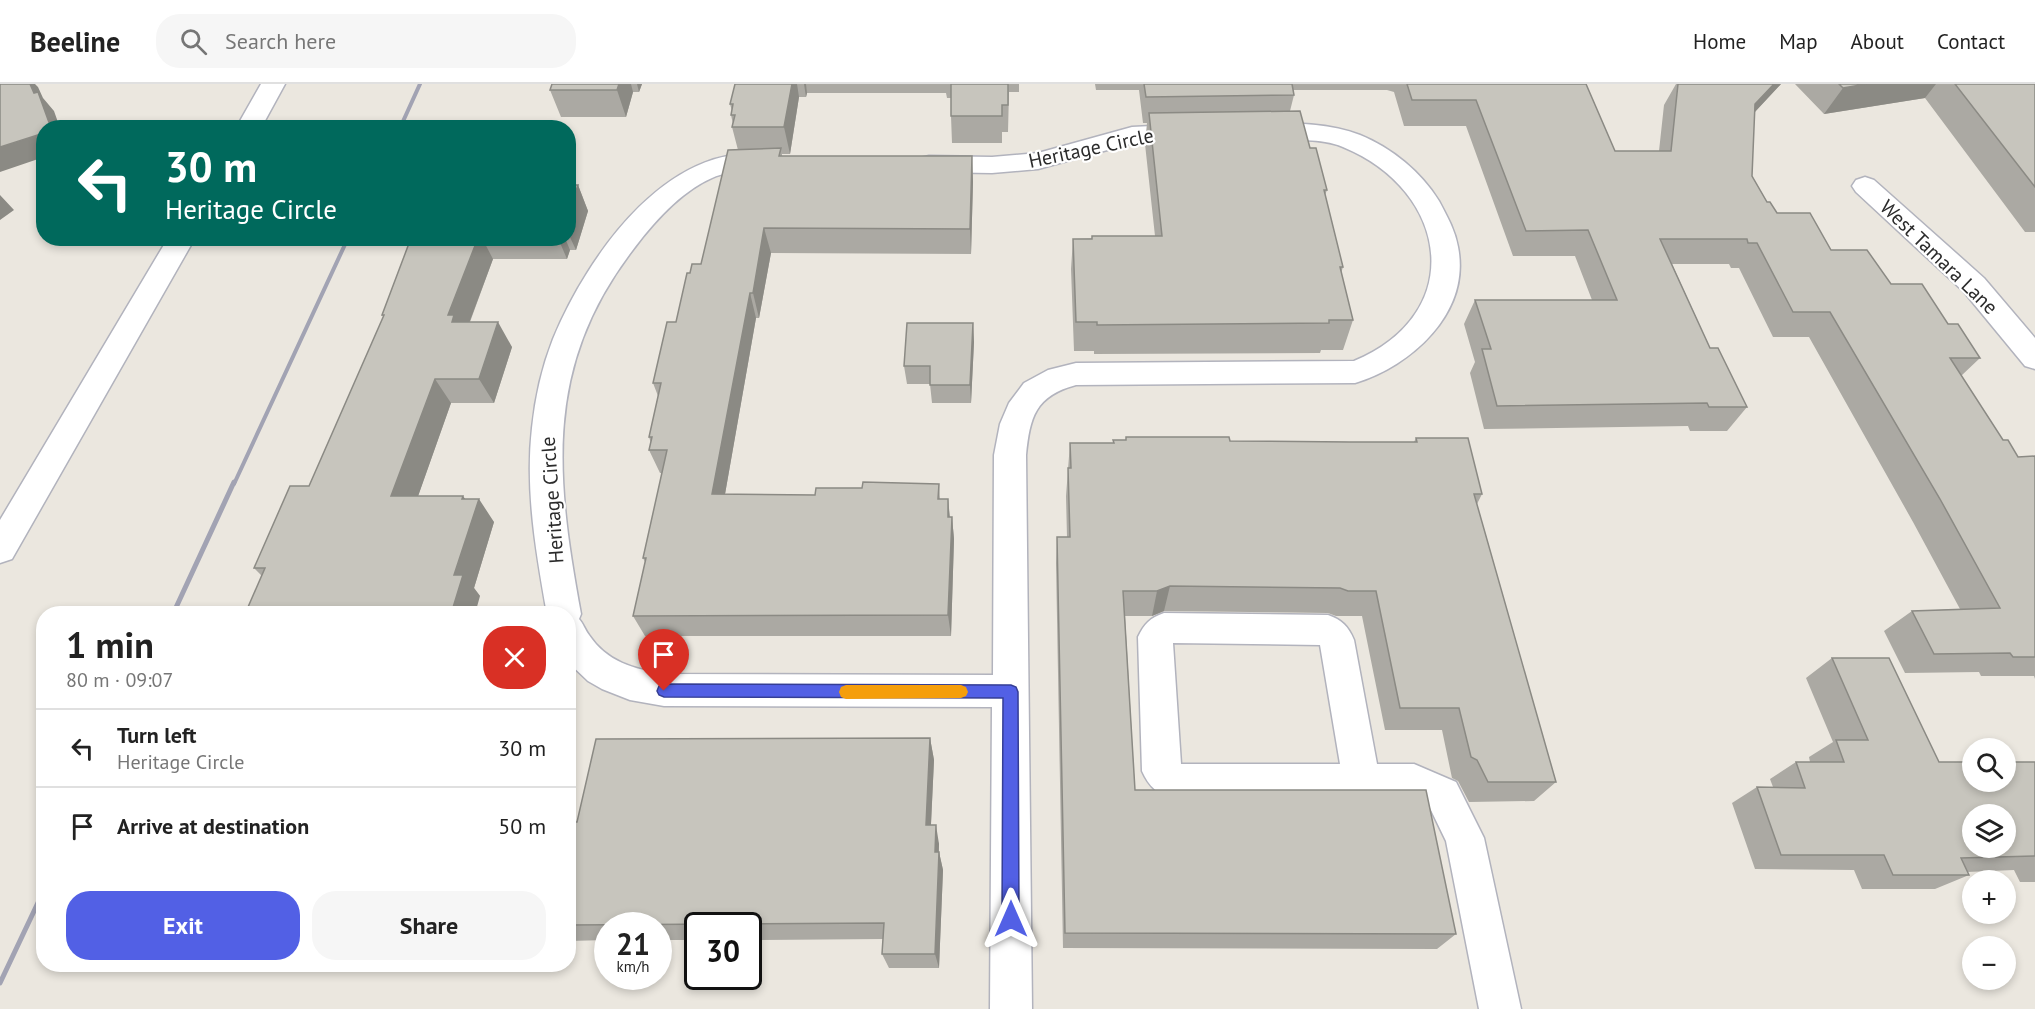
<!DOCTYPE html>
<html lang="en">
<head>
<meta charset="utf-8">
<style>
  :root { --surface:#fff; --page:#f6f6f6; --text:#222; --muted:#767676; --line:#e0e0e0; --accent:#5260e5 }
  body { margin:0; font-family:"PT Sans",sans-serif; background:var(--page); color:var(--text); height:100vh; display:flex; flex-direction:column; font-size:22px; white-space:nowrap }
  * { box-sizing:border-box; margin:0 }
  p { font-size:20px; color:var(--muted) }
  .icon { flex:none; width:33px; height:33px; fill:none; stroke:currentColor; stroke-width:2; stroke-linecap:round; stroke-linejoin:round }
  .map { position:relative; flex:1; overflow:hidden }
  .side { position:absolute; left:36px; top:522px; width:540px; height:366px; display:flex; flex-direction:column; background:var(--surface); border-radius:24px; box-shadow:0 3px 9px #0003 }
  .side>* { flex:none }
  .top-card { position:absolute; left:36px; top:36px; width:540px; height:126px; border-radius:24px; box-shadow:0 3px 9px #0003; background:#00695c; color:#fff; overflow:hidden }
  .controls { position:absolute; left:1962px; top:654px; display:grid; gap:12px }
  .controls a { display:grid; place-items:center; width:54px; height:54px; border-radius:50%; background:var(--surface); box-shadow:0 3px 9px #0003; font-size:30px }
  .speed { position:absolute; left:594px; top:828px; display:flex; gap:12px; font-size:30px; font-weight:700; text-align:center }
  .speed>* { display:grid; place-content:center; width:78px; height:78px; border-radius:50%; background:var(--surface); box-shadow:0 3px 9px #0003; line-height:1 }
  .speed small { font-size:15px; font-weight:400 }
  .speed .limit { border:3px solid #111; border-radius:9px; background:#fff; color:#111 }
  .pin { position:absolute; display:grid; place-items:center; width:51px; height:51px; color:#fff; margin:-62px -26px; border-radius:50% 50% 50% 0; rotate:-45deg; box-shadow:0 0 6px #0007 }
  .pin .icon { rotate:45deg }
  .me { position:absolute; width:66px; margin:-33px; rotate:0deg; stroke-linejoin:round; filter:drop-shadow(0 0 4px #0008) }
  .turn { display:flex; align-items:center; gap:21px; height:126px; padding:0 30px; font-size:27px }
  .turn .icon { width:78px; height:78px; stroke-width:2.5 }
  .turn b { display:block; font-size:42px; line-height:51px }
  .round { display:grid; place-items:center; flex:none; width:63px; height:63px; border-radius:24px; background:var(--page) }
  .summary { display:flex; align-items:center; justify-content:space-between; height:102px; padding:0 30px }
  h1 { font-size:36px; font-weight:700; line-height:45px }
  .button { display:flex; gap:12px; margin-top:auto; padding:12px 30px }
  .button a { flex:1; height:69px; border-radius:24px; background:var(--accent); color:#fff; font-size:24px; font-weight:700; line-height:69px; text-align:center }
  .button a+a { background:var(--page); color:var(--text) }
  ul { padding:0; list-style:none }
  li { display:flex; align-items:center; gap:18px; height:78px; padding:0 30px; border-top:2px solid var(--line) }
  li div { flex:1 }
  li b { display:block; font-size:22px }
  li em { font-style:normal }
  header { display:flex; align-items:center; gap:36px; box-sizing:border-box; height:84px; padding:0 30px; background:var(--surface); border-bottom:2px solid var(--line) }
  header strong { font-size:28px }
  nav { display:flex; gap:33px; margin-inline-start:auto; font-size:21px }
  .search { width:420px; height:54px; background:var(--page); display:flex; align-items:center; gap:15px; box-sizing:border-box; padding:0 21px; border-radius:24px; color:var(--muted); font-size:22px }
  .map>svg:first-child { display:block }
</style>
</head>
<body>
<header>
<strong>Beeline</strong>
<div class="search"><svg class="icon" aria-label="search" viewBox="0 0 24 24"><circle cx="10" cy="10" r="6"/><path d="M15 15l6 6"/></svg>Search here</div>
<nav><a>Home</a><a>Map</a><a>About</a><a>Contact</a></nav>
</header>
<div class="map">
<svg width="2035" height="925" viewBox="0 0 2035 925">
  <rect width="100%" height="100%" fill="#ebe7df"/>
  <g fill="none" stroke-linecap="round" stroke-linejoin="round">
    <g stroke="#b2b3bd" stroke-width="3">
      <path id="minor" d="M261,0h24l-24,44h-25z
        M1261,39c33,0 68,0 99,12 32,13 61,37 79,66 8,15 16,29 19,46 13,66 -47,119 -103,136l-279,2c-41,11 -46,32 -50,70l6,554h-42l2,-302 -328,-1 -34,-6 -28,-11 -14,-8 -20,-19v-48h-21c-11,-61 -22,-124 -15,-186 3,-30 10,-61 21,-89 34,-83 121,-209 226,-181l4,6 -4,6c-22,6 -46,-2 -67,8 -32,14 -59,45 -80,73 -89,117 -76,227 -51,363l-2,5c4,4 6,11 10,16 18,27 45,34 75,39l329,1 1,-220 6,-31 9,-21 15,-20 24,-13 28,-7 278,-2c115,-48 94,-171 -11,-214 -29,-12 -62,-3 -91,-10l-3,-6 3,-6z
        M1192,40l9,2 4,6 -4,6 -68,5 -95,26 -46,4 -63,-1 -9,-2 -4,-6 4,-6 9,-2 63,1 46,-4 94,-26z
        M1865,93l9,3 110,98 51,60v31l-10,-3 -61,-74 -108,-100 -4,-6 4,-6z
        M168,154h27l-183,321 -12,4v-43z
        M1164,529l164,2c14,5 20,11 26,25l23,124h37l42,18 28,56 37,171h-42l-33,-168 -16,-33 -18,-8h-238c-16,-6 -25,-13 -32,-29l-4,-134c6,-13 12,-19 26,-24zM1173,559l147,2 20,119h-159z"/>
    </g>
    <use href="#minor" fill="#fff" fill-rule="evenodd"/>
    <path stroke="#a2a3b3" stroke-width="4" d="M400,44l20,-44
      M234,400l114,-246"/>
    <path stroke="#a2a3b3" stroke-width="5" d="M173,530l61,-132
      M0,899l44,-93"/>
  </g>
  <path fill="#aba9a3" d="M552,0h90l-3,8h-6l-7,25h-65l-11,-27z
    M735,0h284v8h-10l-1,40h-6v11h-50l-1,-27v-18h-4l-1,-5h-139l-1,4h-7l-9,57h-8v2h190l1,26 -2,72 -200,-1 -12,65h-3l-31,176 90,1 47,-7 77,-4 1,15h8l2,18h2l2,22 -3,97h-306l-12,-20 12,-54 -2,-4 19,-85h-2l-11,-23 2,-7 -2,-6 9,-41 -5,-13 23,-61 14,-49 11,-9 37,-114 -6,-23 1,-3 -2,-9 1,-4 -2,-7z
    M1095,0h491l29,67h44l5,-46 12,-21h105l-27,29 -2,63 15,26 10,11 54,37 60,34 57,40 32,34 -19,18 42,64 15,17 17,-1v223l-1,-3h-53l-2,-4 -74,1 -21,-42 28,-20 48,-2 -47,-87 -104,-185h-36l-34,-69h-8l-2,-4h-57l38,84 37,59 -20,24h-37l-2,-5 -204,3 -14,-56 5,-11 -11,-38 11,-24h117l-17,-44h-62l-47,-130h-62l-10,-34 -7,-2h-94l1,5 -4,16 20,37 17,42 -2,5 18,72 -2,6 12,47 -10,30h-22l-1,3 -226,1v-3h-20l-3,-82 2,-30 82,-3 -10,-92 2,-21h-4l-4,-33h-43z
    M1795,0h240v148h-10l-100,-134 -101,16z
    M568,101h10l10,26 -12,39h-6l-3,9h-74l-23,63 42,25 -18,56h-43l-33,93h45l2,3 29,23 -20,66 6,8 -219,-21 -7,-7 55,-82 75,-169 -2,-2 29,-77h157z
    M973,239l1,19 -3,61h-39l-2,-19h-23l-3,-18z
    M1416,354l66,56 -5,10 79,278 -22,19 -65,1 -11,-21 -6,-3 -10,-48h-57l-23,-114h-26l-8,-3 -164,-2 -12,5h-27l10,174 321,144 -19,15 -374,-1 -7,-385 1,-26h10l-1,-41 4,-53h43v-3l237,2h64z
    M1832,574l107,104h96v120h-15l-6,-12 -47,2 2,3 -34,14h-73l-8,-19 -99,-1 -23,-66 25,-16h16l-3,-8 26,-17h14l-1,-5 24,-15 -27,-64z
    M930,654l4,22 -3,65 8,19v8l4,18 -4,98h-50l-7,-14 1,-15 -135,1v-14h-50v14h-40v-14h-50v14l-40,1v-119h9z
    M361,880h148v2z"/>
  <path fill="#8b8a84" d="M30,0h5l3,3 5,11 11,13 6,17h-9z
    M619,0h12l2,8 -7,25 -9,-27z
    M637,0h5l-3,8z
    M792,0h5l2,13 -9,57 -6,-27z
    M804,0h2l1,9 -1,4z
    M1774,0h7l-43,46 17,-26z
    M1866,0h70l-11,14 -101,16 19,-26z
    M44,49v24l-44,15v-25z
    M972,72l1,26 -2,72 -1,-25z
    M578,101l10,26 -12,39 -8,-17v-19z
    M0,111l14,15 -14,10z
    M764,144l7,25 -12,65 -6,-25z
    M478,154h4l11,21 -28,75 2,13 -19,-32z
    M558,154h7l5,12 -3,9z
    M750,209l6,25 -35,199 -9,-23z
    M498,238l14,25 -18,56 -15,-24z
    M973,239l1,19 -3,61 -1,-18z
    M435,295l16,24 -41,116 -19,-23z
    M463,412l11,16 5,-13 15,23 -20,66 6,8 -5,18h-24l3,-39z
    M948,415l2,23 -2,-5z
    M952,433l2,22 -3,97 -3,-21z
    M1170,502l-6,25 -12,5 5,-25z
    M930,654l4,22 -4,84 -4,-19z
    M936,741l3,19 -1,26 -3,-18z
    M939,768l4,18 -4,98 -4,-14z"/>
  <path fill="#c7c5bd" stroke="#8b8a84" stroke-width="1.5" fill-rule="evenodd" d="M0,0h30l4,9 4,-1 13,36h-7v5l-44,14z
    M552,0h67l-2,6h-67z
    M735,0h57l-8,43h-52l3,-12h-4l2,-11h-3z
    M951,0h57v21h-6v11h-51z
    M1144,0h148l2,11 -148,2z
    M1407,0h179l29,67h56l7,-67h96l-19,20 -3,72 15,26h3l7,11h33l21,37h36l24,34h31l26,40h10l22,34h-30l53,82h5l10,17 17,-1v201h-22l-3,-4 -76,1 -22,-43 88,-3 -60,-109 -110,-187h-37l-36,-69h-9l-1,-4h-87l50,109h8l29,59h-38l-2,-4 -210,3 -15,-57h9l-16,-49h142l-29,-70 -62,1 -50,-131h-64z
    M1839,0h27l-23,4z
    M1955,0h80v103z
    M1300,27l10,37h6l11,42h-3l19,77h-3l13,53h-24v3l-232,2v-3h-21l-3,-83h19v-3h70l-13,-123z
    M781,64l-2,8h193l-2,73 -206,-1 -11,65h-3l-38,201 103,1 1,-7h46l1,-6 76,2 -1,15h10v18h4l-4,98 -315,1 13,-58h-3l24,-108h-18l3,-13h-3l12,-54h-8l14,-61h9l11,-49h3l2,-9h9l27,-114z
    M568,101h10l-10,29z
    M411,154h67l-30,77h6l-2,7h46l-19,57h-44l-44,117h72l-1,3h17l-25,76h9l-12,39h-206l20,-46h-11l36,-82h19l75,-171h-2z
    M907,239h66l-3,62h-40v-19h-26z
    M1126,353h103l1,4 120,1h67l-1,-4h52l14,56h-8l82,288h-68l-11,-22 -6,-3 -12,-49h-59l-24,-117h-28l-8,-3 -170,-2 -13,5h-34l12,199h291l30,144 -391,-1 -8,-396h13l-2,-69h3l-1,-25h44l-1,-3h13z
    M1832,574h57l50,104h33v20h34v-20h29v94l-74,2 8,17h-76l-9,-20h-103l-24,-68 48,1 -9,-26h48l-8,-22h32zM1972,730h34v34h-34z
    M930,654l-4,87h10l-1,27h4l-4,102h-53l2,-31 -316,2v-103h9l19,-83z"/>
  <path fill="#5260e5" stroke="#353e95" stroke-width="1.5" d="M664,600l347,1 5,2 2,5 1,227 -3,6 -5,3 -6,-3 -3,-6 1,-221 -339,-1 -5,-2 -2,-4 2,-5z"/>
  <path fill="#f59e0b" d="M846,601h115l5,2 2,5 -2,4 -5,2 -115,1 -5,-2 -2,-5 2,-5z"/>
  <g text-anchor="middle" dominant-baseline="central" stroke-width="4.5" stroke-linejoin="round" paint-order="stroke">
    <g font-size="20" fill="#2b2b2b" stroke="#fff">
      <text transform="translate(1091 64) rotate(-12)">Heritage Circle</text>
      <text transform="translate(1939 173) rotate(44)">West Tamara Lane</text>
      <text transform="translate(552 416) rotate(-94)">Heritage Circle</text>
    </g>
  </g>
</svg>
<div class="controls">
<a><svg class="icon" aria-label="search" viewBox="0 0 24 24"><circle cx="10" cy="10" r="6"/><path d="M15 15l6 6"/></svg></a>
<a><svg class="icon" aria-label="layers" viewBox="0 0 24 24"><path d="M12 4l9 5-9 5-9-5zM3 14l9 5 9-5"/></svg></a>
<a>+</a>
<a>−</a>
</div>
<div class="speed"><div>21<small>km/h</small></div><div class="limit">30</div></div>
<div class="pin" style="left:664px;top:607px;background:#d93025"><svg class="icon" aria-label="arrive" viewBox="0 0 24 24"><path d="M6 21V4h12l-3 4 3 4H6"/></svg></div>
<svg class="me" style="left:1011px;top:835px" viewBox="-20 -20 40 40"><path d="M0-17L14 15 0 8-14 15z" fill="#5260e5" stroke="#fff" stroke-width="4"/></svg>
<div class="top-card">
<div class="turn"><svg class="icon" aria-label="left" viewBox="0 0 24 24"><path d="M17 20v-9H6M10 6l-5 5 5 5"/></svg><div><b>30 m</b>Heritage Circle</div></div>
</div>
<section class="side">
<div class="summary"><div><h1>1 min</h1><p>80 m · 09:07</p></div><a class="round" style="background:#d93025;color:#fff"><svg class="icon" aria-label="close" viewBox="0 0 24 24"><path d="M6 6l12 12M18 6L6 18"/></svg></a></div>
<ul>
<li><svg class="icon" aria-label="left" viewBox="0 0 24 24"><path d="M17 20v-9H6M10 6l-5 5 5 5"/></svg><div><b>Turn left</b><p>Heritage Circle</p></div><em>30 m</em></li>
<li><svg class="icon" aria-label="arrive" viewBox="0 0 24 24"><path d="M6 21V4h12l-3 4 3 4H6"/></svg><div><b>Arrive at destination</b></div><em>50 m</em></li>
</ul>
<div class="button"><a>Exit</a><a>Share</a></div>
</section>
</div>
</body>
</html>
